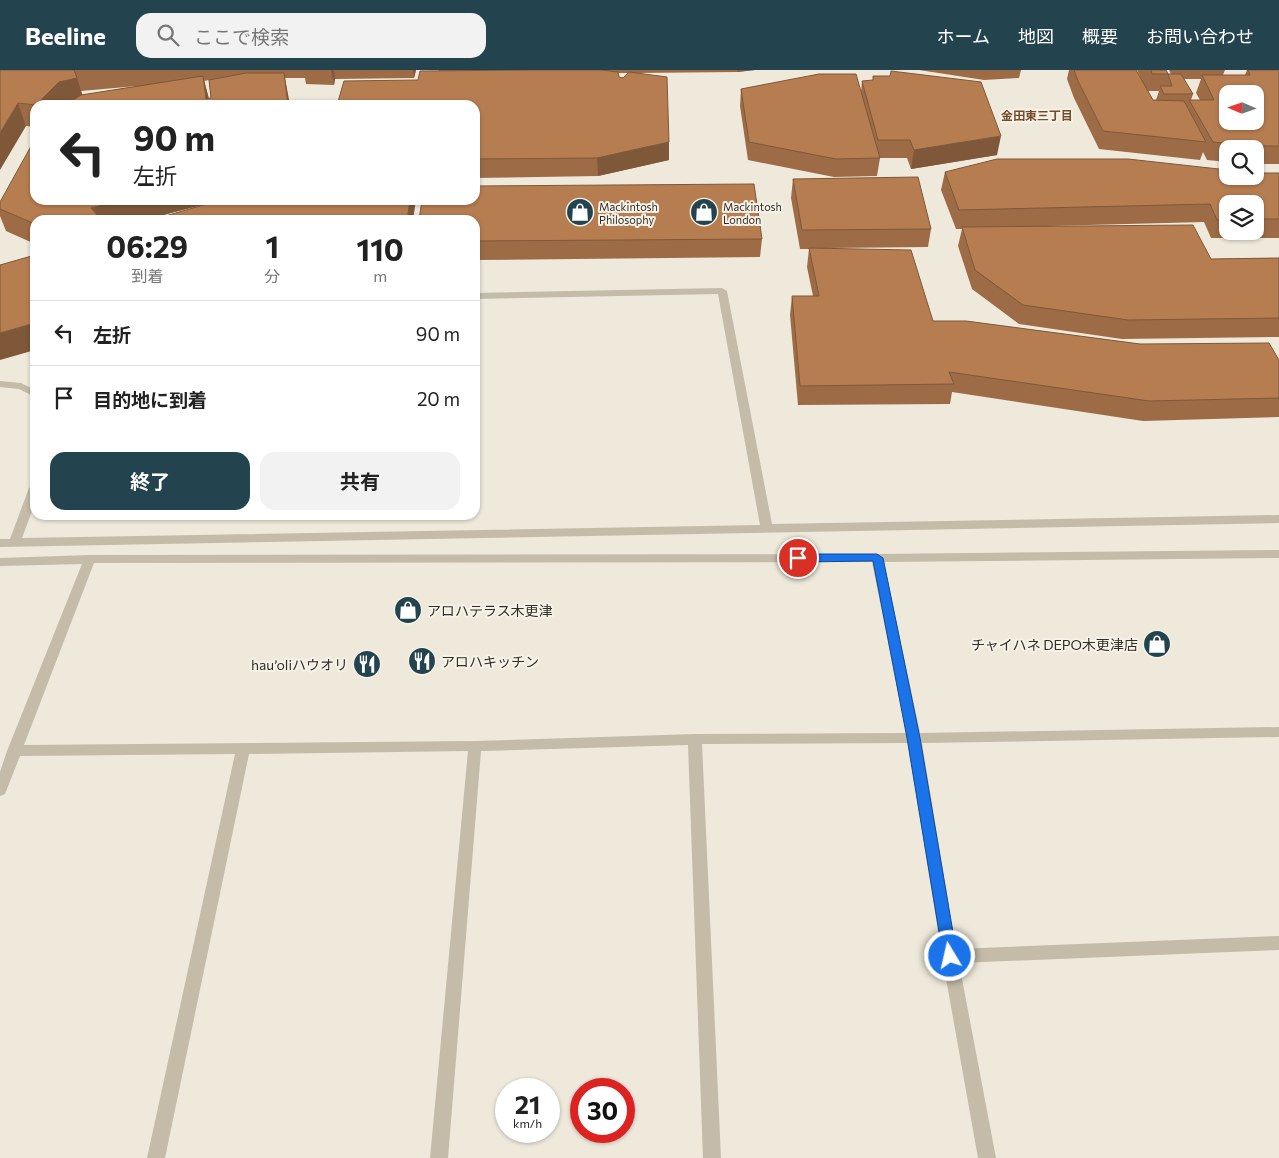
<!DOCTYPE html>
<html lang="ja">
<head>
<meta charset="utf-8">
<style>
  :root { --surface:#fff; --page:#f2f2f2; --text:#222; --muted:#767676; --line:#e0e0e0; --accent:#23434f }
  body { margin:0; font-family:Commissioner,"Noto Sans JP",sans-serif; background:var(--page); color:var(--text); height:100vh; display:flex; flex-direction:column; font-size:19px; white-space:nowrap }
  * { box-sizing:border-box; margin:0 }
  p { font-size:16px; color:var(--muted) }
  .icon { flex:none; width:28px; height:28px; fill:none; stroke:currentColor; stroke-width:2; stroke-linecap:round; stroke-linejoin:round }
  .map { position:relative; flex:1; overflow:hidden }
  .panel { position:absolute; left:30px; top:145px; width:450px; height:305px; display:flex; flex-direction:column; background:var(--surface); border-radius:15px; box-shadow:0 1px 4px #0004 }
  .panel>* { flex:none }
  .banner { position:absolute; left:30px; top:30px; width:450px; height:105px; border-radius:15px; box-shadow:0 1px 4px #0004; background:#fff; color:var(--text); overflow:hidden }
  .needle { width:32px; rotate:272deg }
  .buttons { position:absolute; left:1219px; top:15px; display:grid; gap:10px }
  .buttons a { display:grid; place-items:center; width:45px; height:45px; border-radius:10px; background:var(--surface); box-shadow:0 1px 4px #0004; font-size:25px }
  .speed { position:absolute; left:495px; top:1008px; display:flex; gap:10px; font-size:25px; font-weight:700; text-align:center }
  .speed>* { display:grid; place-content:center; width:65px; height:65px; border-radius:50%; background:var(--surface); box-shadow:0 1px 4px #0004; line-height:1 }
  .speed small { font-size:12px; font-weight:400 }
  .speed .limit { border:8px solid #d22; background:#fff; color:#111 }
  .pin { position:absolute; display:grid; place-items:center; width:42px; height:42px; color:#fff; margin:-21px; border:2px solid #fff; border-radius:50%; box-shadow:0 1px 5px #0007 }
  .me { position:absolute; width:55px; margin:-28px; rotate:351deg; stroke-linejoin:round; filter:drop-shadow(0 0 4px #0008) }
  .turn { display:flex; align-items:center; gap:18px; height:105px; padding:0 20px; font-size:22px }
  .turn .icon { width:65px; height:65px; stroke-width:2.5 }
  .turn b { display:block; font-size:35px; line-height:42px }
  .eta { display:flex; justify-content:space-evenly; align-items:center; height:85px; text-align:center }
  .eta b { font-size:30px; font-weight:700; line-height:35px }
  .action { display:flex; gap:10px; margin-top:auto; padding:10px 20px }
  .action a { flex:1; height:58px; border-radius:15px; background:var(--accent); color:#fff; font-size:20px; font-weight:700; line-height:58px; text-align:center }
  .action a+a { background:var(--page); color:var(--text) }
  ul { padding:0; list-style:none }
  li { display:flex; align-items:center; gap:15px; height:65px; padding:0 20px; border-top:1px solid var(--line) }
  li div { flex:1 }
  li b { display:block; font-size:19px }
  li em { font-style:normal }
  header { display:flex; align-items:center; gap:30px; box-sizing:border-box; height:70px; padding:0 25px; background:var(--accent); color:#fff }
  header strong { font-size:24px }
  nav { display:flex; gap:28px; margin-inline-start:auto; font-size:18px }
  .search { width:350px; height:45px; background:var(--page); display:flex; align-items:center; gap:12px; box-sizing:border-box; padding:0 18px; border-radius:15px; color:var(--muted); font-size:19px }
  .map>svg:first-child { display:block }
</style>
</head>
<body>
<header>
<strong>Beeline</strong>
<div class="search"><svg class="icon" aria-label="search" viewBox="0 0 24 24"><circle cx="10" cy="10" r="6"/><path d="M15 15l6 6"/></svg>ここで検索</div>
<nav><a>ホーム</a><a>地図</a><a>概要</a><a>お問い合わせ</a></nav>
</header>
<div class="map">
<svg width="1279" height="1088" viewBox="0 0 1279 1088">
  <rect width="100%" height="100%" fill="#eee9db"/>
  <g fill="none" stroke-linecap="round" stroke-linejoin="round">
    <path fill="#c4bba9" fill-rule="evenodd" d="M722,218l5,3 45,233 507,-9v8l-1279,24v-8h10l19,-51 6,-4v19l-13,35 738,-13 -42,-231 -243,5v-6z
      M0,311l21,2 14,7v7l-16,-8 -19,-2z
      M1279,480v8l-395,4 36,171 359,-6v10l-357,6 34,206 323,-13v14l-320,13 37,195h-18l-36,-202 -34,-213 -206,1 19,414h-18l-15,-413 -207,6 -33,407h-18l38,-407 -219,3 -84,404h-18l88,-404 -215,2 -15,38 -5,2v-24l7,-21 75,-187 -82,2v-8l90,-3 787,-1zM872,492l34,171 -211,1 -220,7 -451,4 70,-182z"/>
  </g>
  <path fill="#9d6c46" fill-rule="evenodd" d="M0,0h416l-2,8 -79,1 -1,6 -28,-1 -1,-6h-20l5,27h-255v22l-9,-1zM209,10l2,18 -2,1 -5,-18zM137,16l-55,9 -1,-4z
    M439,0h316l-18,2 -100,1 32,69v18l-71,16 -123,2v-73l-57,-25 21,-9zM618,3h10l-5,5 -4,-1z
    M919,0h102l-2,8 -35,2z
    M1069,0h67l6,11 -5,-11h29l2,4h3l-2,-4h56l-2,5h22l2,-5h32v94h-24v-15h-27v13l-21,-2 -4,-8 -3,8 -101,-11 -25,-51 -7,-19zM1184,9h17l-5,14 4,7h-9l2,-6zM1148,21h11l-3,9h-3z
    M862,11l135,74 -86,14 -4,-11h-27l-3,18 -43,1 -86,-17 -8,-54 1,-17 120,3z
    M945,102l283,4 51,-3v65h-68l-7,-16 -154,4 161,33 68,-1v79l-157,2 -103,-15 -47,-35 -14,-43 4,-17h-6l-15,-39zM1228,134h27v27h-27z
    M793,109l138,50 -3,18 -100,1 105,73 207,23 139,16v57l-136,4 -191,-29 -2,12 -152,1 -8,-90 2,-19h21l-6,-29 2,-18h-9l-9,-51z
    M35,130h381l-202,2 -70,18h-109v24l-29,-13 -6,-15v-14z
    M475,150l287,19 -2,18 -285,3z"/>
  <path fill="#7f5839" d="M331,0h3l1,9 -1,6z
    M413,0h3l-2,8z
    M738,0h17l-18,2z
    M284,3l4,23 2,9h-2z
    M203,6l6,23h-3z
    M77,8l7,22 -18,5h-30l23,-23z
    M18,33l8,23 -26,44v-37z
    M1001,66l-4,19 -86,14 3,-19z
    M669,72v18l-71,16 -1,-18z
    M123,130h97l-76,20h-58l5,-12z
    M410,130h6l-3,20h-6z
    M35,253v27l-35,10v-27z"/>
  <path fill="#b67d51" stroke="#7f5839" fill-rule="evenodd" d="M0,0h74l3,8 -18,4 -23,23 -18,-2 -18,30z
    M530,0h71l17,2 1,5 4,1 6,-6 38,5 2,65 -72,16 -122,1v-54h-138l7,-24 74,-1 2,-9z
    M1074,0h62l17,30 31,1 22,41 -103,-11 -25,-50z
    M1151,0h15l2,4h-16z
    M1248,0h31v76h-27l-39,-4 -24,-42h25l-12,-25h48zM1228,24h27v27h-27z
    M891,1l90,11 20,54 -87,14 -4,-10h-32l-16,-59 11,-1v-4h17z
    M246,3h38l4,32h-223l16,-10 122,-19 3,23 5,-1 -2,-18z
    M819,4h37l24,84 -44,1 -87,-17 -8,-53z
    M1168,4h13l12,20h-29l-4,-8h12z
    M35,69v61h88l-32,8 8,9 -13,3h-51v4l-35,-15v-7z
    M997,89h131l100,11v6h27v-3h24v46h-24v-15h-27v15l-11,1 -7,-16 -251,6 -14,-38z
    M918,107l13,52 -129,1 -9,-51z
    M754,114l8,55 -287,2v-21h-56l3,-20h53v-14z
    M220,130h190l-3,20h-255z
    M1193,155l18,34 68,-1v60l-151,2 -105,-15 -48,-35 -13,-43z
    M809,178l102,2 22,71h33l174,23 129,-1 10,17v38l-130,3 -200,-29 5,12 -154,2 -8,-90h27z
    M35,185v68l-35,10v-68z"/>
  <path fill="#1a73e8" stroke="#114b97" d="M798,484h79l6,4 37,180 37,218 -2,4 -5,2 -5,-2 -2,-4 -36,-218 -34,-177 -75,1 -5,-4z"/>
  <defs>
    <g id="shop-disc" transform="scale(1.4375)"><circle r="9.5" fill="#23434f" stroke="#f6f2e7"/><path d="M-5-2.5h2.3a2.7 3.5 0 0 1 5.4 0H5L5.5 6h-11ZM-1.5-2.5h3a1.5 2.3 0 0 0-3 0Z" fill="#fff"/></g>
    <g id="restaurant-disc" transform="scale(1.4375)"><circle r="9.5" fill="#23434f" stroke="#f6f2e7"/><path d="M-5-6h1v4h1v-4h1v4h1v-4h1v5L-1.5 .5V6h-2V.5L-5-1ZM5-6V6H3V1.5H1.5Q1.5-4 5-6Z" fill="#fff"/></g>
  </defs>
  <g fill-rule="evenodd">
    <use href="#shop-disc" x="580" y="142"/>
    <use href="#shop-disc" x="704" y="142"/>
    <use href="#shop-disc" x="408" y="540"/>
    <use href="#shop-disc" x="1157" y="574"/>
    <use href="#restaurant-disc" x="422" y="591"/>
    <use href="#restaurant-disc" x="367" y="594"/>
  </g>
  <g text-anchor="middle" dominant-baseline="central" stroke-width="4" stroke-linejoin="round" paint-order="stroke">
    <g font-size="11" fill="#332d28" stroke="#f6f2e7" text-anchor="start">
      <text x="599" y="136">Mackintosh<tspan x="599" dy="13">Philosophy</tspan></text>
      <text x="723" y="136">Mackintosh<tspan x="723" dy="13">London</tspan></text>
    </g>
    <g font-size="12" font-weight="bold" fill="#774b2b" stroke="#f6f2e7">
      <text x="1037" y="45">金田東三丁目</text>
    </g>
    <g font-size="14" fill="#332d28" stroke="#f6f2e7" text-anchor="start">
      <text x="427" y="540">アロハテラス木更津</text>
      <text x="1138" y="574" text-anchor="end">チャイハネ DEPO木更津店</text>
      <text x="441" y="591">アロハキッチン</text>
      <text x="348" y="594" text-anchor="end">hau’oliハウオリ</text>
    </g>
  </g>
</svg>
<div class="buttons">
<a><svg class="needle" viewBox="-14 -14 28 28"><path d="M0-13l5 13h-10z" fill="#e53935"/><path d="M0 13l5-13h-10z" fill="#767676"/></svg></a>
<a><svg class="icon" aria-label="search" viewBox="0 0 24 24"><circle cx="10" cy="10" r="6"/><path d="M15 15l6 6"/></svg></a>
<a><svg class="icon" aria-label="layers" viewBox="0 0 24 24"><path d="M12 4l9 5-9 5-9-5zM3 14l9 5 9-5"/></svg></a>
</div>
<div class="speed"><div>21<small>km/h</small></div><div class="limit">30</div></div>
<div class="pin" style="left:798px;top:488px;background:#d93025"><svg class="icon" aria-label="arrive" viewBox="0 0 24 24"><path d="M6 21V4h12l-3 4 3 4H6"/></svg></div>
<svg class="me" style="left:950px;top:886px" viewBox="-20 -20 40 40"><circle r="17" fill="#1a73e8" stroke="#fff" stroke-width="3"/><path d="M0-11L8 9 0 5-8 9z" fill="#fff"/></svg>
<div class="banner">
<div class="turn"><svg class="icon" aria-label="left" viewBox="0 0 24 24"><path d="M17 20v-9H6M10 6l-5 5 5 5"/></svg><div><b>90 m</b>左折</div></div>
</div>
<section class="panel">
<div class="eta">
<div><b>06:29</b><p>到着</p></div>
<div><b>1</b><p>分</p></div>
<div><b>110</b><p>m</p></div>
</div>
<ul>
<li><svg class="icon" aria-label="left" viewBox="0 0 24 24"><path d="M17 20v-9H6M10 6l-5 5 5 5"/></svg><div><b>左折</b></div><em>90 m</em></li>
<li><svg class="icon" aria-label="arrive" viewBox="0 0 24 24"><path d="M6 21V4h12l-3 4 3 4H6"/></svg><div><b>目的地に到着</b></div><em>20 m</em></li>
</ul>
<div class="action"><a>終了</a><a>共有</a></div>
</section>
</div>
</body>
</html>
